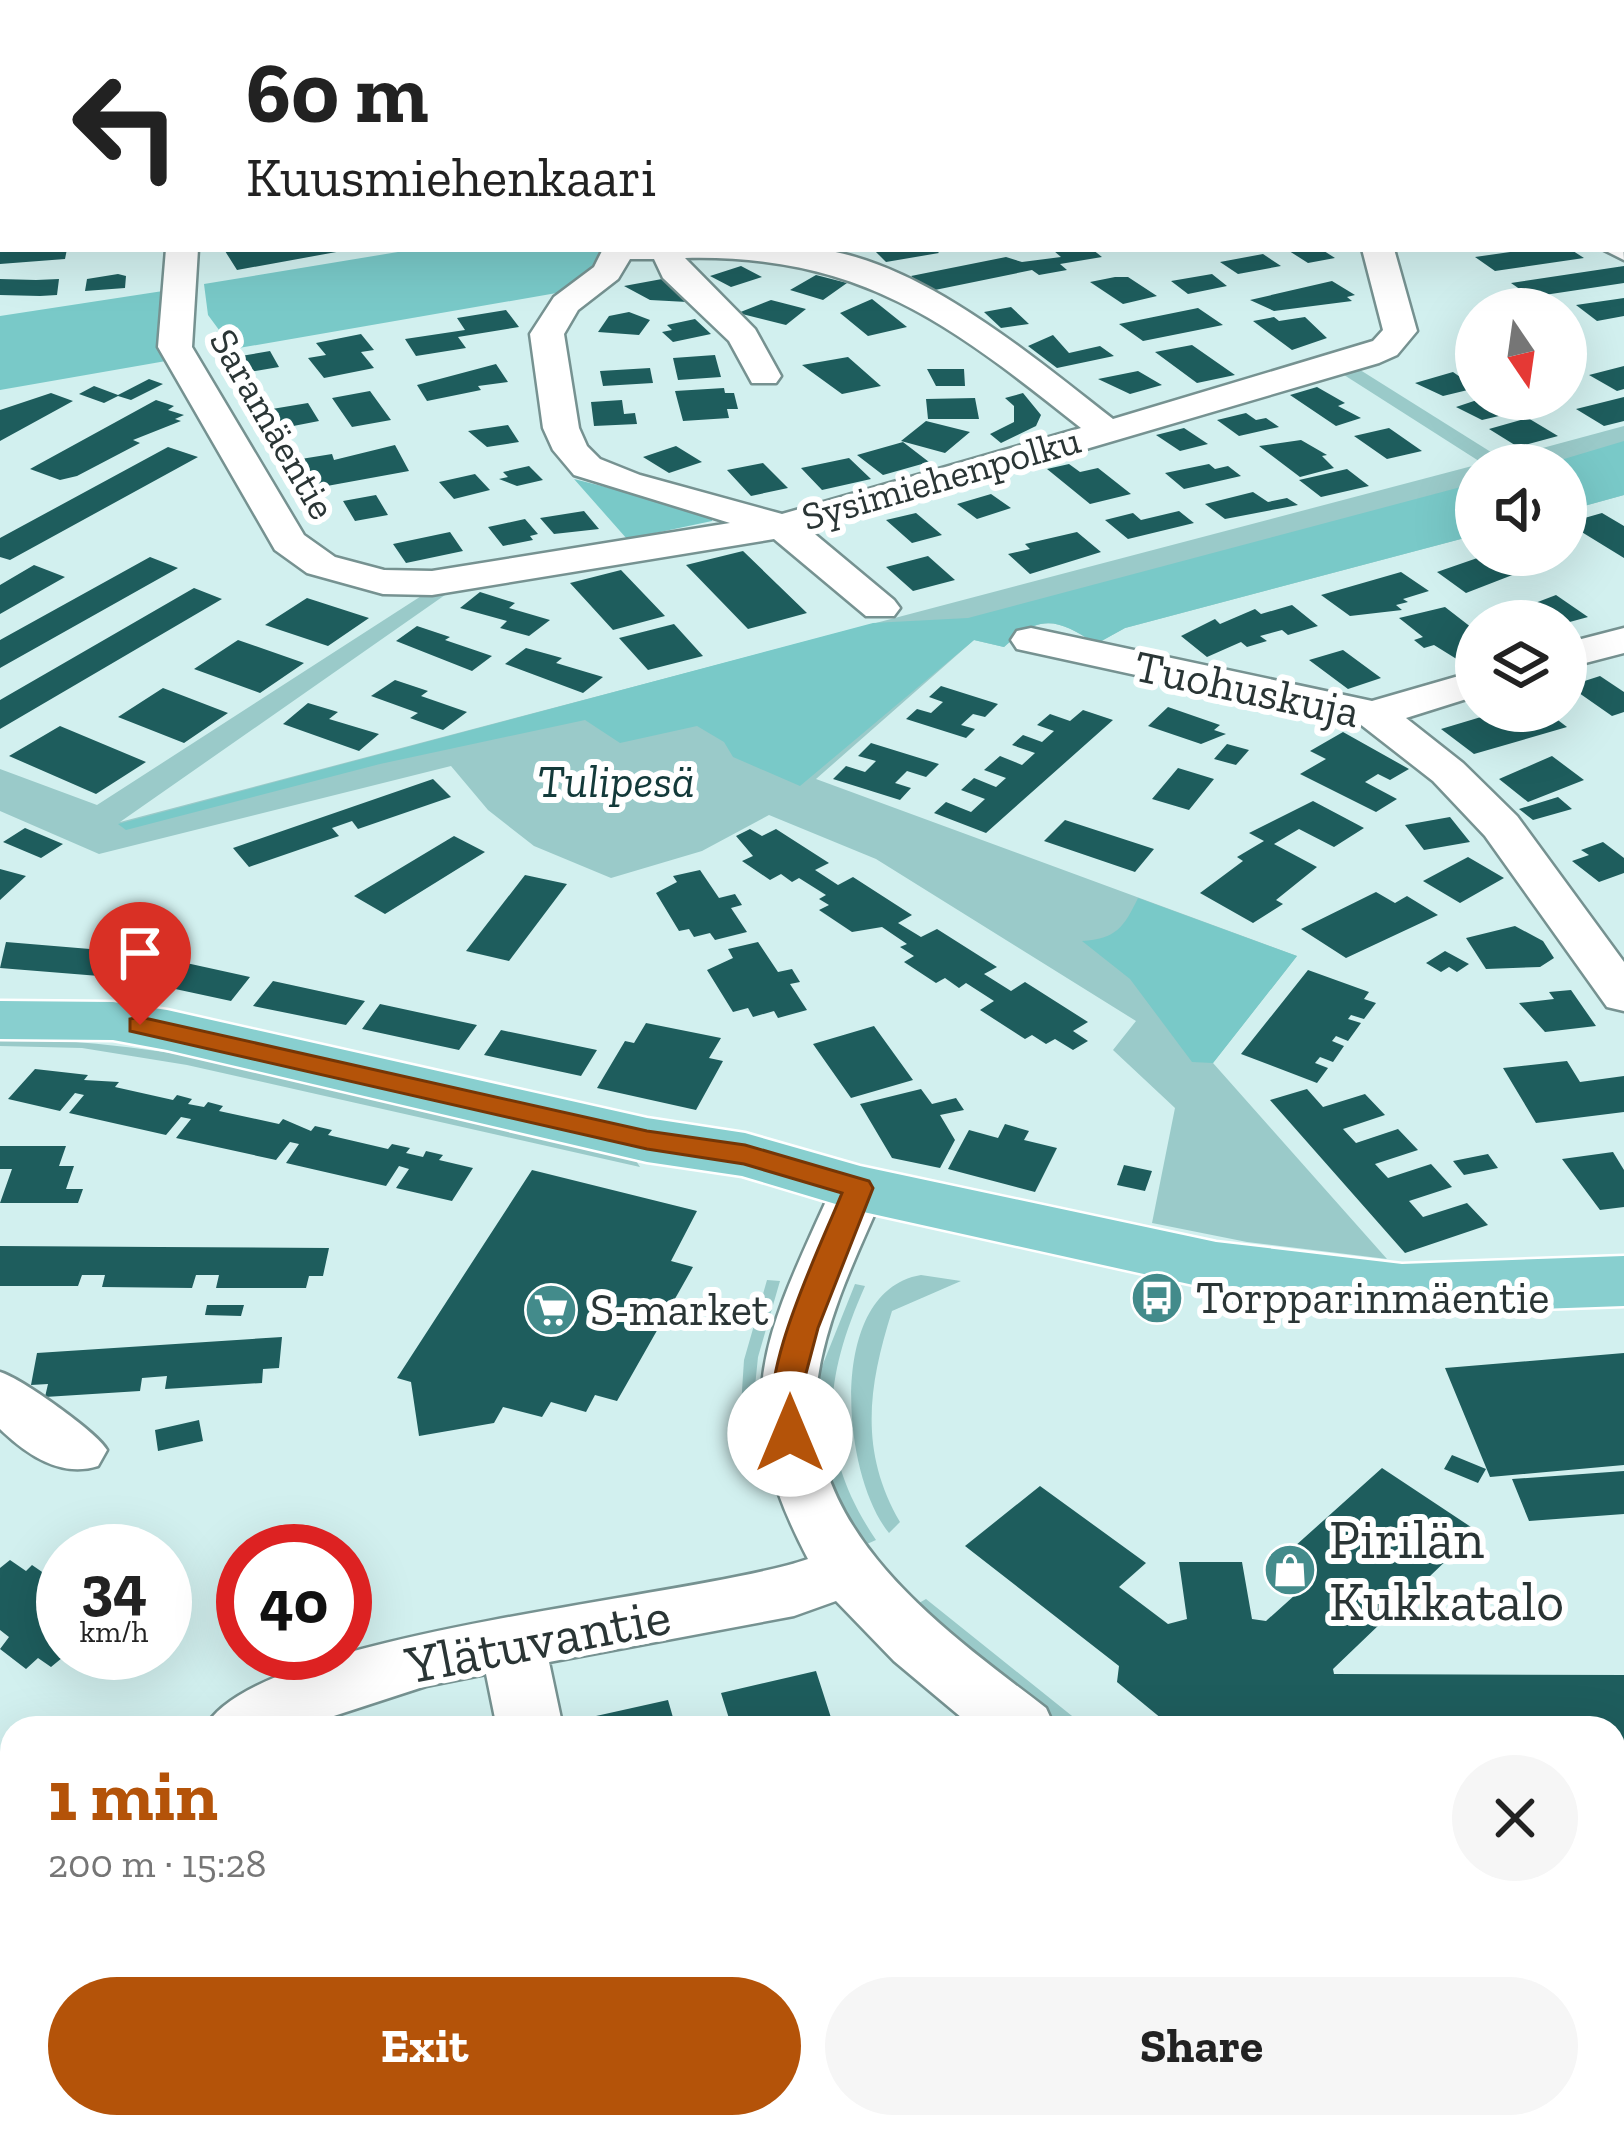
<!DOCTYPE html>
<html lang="en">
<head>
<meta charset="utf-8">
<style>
  :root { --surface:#fff; --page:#f6f6f6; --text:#222; --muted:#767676; --accent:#b45309 }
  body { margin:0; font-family:"Zilla Slab",serif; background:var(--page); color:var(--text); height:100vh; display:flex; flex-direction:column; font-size:45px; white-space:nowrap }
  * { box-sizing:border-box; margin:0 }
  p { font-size:39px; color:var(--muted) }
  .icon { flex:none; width:66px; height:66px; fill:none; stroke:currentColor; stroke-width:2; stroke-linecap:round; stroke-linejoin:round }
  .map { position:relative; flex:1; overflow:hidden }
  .details { position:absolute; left:0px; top:1716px; width:1626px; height:423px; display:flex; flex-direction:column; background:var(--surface); border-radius:36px 36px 0 0; box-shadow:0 12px 48px #0002 }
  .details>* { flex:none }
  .banner { position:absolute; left:0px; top:0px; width:1626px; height:252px; box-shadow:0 12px 48px #0002; background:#fff; color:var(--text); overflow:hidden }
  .needle { width:78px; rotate:167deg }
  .controls { position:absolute; left:1455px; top:288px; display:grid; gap:24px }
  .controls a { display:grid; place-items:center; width:132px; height:132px; border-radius:50%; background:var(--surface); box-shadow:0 12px 48px #0002; font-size:60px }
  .speed { position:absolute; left:36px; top:1524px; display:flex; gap:24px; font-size:60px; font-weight:700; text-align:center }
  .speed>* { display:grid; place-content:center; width:156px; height:156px; border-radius:50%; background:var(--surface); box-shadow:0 12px 48px #0002; line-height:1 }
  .speed small { font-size:30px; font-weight:400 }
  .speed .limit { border:18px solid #d22; background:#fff; color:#111 }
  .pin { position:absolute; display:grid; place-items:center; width:102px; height:102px; color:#fff; margin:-123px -51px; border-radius:50% 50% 50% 0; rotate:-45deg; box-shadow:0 0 12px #0007 }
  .pin .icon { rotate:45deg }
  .me { position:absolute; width:132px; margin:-66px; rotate:0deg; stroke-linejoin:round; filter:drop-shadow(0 0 9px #0008) }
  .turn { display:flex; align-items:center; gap:42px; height:252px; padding:0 48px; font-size:54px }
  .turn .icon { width:156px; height:156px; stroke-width:2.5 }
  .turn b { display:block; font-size:84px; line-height:102px }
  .round { display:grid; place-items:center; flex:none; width:126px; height:126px; border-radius:63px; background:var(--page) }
  .summary { display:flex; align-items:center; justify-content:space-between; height:204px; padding:0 48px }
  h1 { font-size:72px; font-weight:700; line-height:90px; color:var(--accent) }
  .primary-button { display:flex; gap:24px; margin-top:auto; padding:24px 48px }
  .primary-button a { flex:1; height:138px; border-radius:72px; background:var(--accent); color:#fff; font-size:48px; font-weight:700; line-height:138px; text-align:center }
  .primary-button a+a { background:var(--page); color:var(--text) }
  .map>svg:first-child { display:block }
</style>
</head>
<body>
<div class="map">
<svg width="1624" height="2137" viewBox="0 0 1624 2137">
  <rect width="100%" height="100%" fill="#d2f0ef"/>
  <path fill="#9acac9" d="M1357,368l145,91 122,-33v69l-58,16v-46h-88l4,-2 -141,-90z
    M1476,465v70l-351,93 -29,16c-38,-25 -56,-31 -92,3l-30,-7 -158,139 481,177 -84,107 174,196 -140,-17 -95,-19 23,-115 -62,-58 23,-29 -260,-162 -107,-44 -67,36 -91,27 -77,-32 -46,-36 -37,-44 -352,88 -99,-43v-42l97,36 332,-214 26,-3 -335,234z
    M0,1038c214,4 425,70 633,118l7,11 -453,-102 -105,-17 -82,-2z
    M921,1275l40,6 -69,30c-24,76 -33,140 8,211l-11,11c-47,-57 -64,-242 32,-258z
    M767,1280l13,1 -22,76 -5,49h-12l3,-46z
    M855,1284l10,2c-42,95 -49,165 11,254l-18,8 -41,-82 -2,-82z
    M926,1599l161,129h-30l-145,-121z"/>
  <path fill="#79c9c8" d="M416,249h189l2,7 -39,35 -358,62 12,-19 -14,-19 -4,-31z
    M163,291l-3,54 6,16 -166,29v-74z
    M1624,441v54l-58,16v-46h-22z
    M574,479l138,35v7l-85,18z
    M1476,483v52l-351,93 -29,16c-38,-25 -56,-31 -92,3l-30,-7 -174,146 -67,-29 -9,-15 -27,-16 -77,17 -35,-23 -205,44 -254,66 -8,-6 755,-201 95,-5z
    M1138,898l159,58 -84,107 -21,-1 -62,-83 -48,-38c34,-2 42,-14 56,-43z"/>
  <path fill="#1e5d5d" d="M0,249h67l-2,10 -65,5z
    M353,249l-116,21 -12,-19 13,-2z
    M873,249h62l4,4 -53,9z
    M1058,249h34l10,8 -42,7 7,6 -28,5 -7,-5 -102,21 -19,-15 95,-19 16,5 39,-5 -7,-6z
    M1286,249h35l14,9 -27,5z
    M1531,249h39l14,9 -89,13 -20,-14z
    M1263,254l18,12 -43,8 -18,-12z
    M741,266l21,11 -31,10 -21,-11z
    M1624,266v17l-93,14 -20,-14z
    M118,274l8,2 -1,12 -40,3 2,-12z
    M1212,274l15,12 -39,8 -17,-13z
    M816,275l31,8 -24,17 -33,-10z
    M1115,277h13l29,19 -34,8 -33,-22z
    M0,279l36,1 23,-1 -2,16 -17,1 -40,-1z
    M662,279l26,23 -38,-2 -26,-14z
    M1332,281l23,14 -8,2 5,4 -78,10 -24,-11z
    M1624,298v18l-27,5 -21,-16z
    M872,299l35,28 -39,9 -28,-23z
    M771,300l35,9 -20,16 -48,-12z
    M1011,307l18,17 -28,4 -17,-16z
    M1198,308l25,17 -80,16 -24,-17z
    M506,310l13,17 -61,10 8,11 -50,8 -11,-17 60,-9 -8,-12z
    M629,312l21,8 -11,15 -41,-3 11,-16z
    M1274,317l5,4 26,-4 22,21 -35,12 -39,-29z
    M695,319l16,15 -38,8 -11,-10 10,-2 -5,-5z
    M361,334l13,16 -13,2 13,16 -50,10 -16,-20 18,-3 -10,-12z
    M1053,335l16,18 31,-7 14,10 -57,12 -29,-22z
    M1192,345l43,30 -38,8 -42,-31z
    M270,351l9,16 -36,6 -15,-10 10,-1 -3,-5z
    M715,355l6,22 -43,3 -5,-22z
    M848,357l33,29 -39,8 -40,-29z
    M496,364l12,18 -30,4 3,4 -54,11 -10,-16z
    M1624,366v23l-7,2 -28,-16z
    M650,368l3,15 -50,3 -3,-15z
    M927,369h37l1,17h-29z
    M1138,371l24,14 -32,9 -32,-15z
    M1453,372l23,16 -33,8 -28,-13z
    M149,379l14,5 -32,16 -13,-4 -14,7 -25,-9 15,-8 24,9z
    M1317,387l28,16 -7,3 23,12 -25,8 -46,-31z
    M724,388l1,5h9l4,16h-11l2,9 -46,3 -8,-30z
    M370,391l21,29 -39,7 -20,-29z
    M51,393l22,8 -73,40v-31z
    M1023,393l18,22 -5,11 -35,17 -11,-9 24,-12v-16l-9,-8z
    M1624,397v24l-20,5 -28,-17z
    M975,398l4,21h-51l-2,-20z
    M1480,399h20l20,12 -38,9 -26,-13z
    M156,400l18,6 -6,4 16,5 -9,4 6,2 -48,19 7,3 -63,33 -17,4 -30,-11z
    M622,400l2,14 11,-1 2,11 -43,2 -3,-24z
    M308,403l11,18 -36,7 -11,-19z
    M1246,413l10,7 10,-2 13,9 -40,9 -22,-16z
    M1528,418l30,18 -40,11 -29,-18z
    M926,421l44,11 -25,21 -44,-12z
    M508,425l11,17 -32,5 -19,-16z
    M1184,428l24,16 -28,7 -24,-16z
    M1389,428l33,23 -35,8 -33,-23z
    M1301,440l26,15 -5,1 12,12 -34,9 -41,-31z
    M903,442l26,20 -46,13 -26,-20z
    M395,445l14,26 -104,19 -9,-18 11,-2 -6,-11 31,-5 2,6z
    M676,446l26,16 -33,11 -26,-16z
    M168,447l30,10 -188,103 -10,-3v-19z
    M849,458l22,21 -49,11 -21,-22z
    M763,463l25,25 -37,8 -24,-26z
    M1069,464l11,8 18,-4 33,26 -41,10 -43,-35z
    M1209,464l6,5 13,-3 13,10 -57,13 -19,-16z
    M529,466l14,14 -26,6 -18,-7 9,-2 -5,-5z
    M1347,469l22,17 -48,11 -22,-17z
    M475,474l15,16 -36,9 -15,-17z
    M1253,492l15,10 19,-4 11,7 -73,14 -20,-15z
    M991,494l20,14 -34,11 -20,-15z
    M376,495l12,20 -33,6 -12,-20z
    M584,511l15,18 -45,5 -14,-16z
    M1179,511l15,12 -66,16 -23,-19 28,-7 8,7z
    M916,513l26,22 -30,8 -26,-23z
    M1602,513l22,13v32l-57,-35z
    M525,519l13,15 -8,2 3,4 -30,6 -15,-19z
    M450,532l13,19 -57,12 -13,-19z
    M1077,532l24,20 -71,22 -22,-20 22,-5 -5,-5z
    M743,551l64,62 -59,16 -62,-64z
    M1486,555h73v2l-93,36 -29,-21z
    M928,556l27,24 -42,11 -27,-24z
    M150,557l28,11 -178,100v-28z
    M34,565l31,12 -65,37v-29z
    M621,570l44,46 -52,14 -43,-47z
    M1401,572l28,19 -26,8 5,3 -12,3 6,5 -52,6 -29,-21z
    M194,588l28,11 -222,130v-29z
    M480,592l35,11 -6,5 41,12 -21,16 -29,-8 7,-7 -47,-13z
    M1556,595l32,22 -22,6 -39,-2 -13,-10z
    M307,598l62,20 -41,28 -63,-21z
    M1292,605l26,21 -30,9 -6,-5 -22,6 7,5 -20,6 -6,-5 -34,15 -26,-21 34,-17 5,5 35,-15 6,5z
    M1445,607l31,24v28l-13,4 -29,-18 -10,3 -10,-8 9,-3 -24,-19z
    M674,624l29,32 -55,14 -29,-32z
    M417,626l33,11 -5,3 47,16 -20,15 -76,-30z
    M238,640l66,23 -44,30 -66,-24z
    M526,648l36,10 -6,5 47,14 -20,16 -78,-29z
    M1343,650l38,28 -33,11 -39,-29z
    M1600,676l24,16v20l-12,4 -43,-30z
    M395,680l33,11 -7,5 46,16 -24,18 -33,-12 8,-5 -47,-17z
    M941,686l57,18 -13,13 -12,-3 -12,11 14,4 -9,9 -60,-19 11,-10 14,4 12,-11 -14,-5z
    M163,688l65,25 -44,30 -66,-26z
    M308,703l30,9 -9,7 50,15 -20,17 -76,-27z
    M1168,707l52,18 -6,5 12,4 -25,10 -53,-18z
    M1083,710l30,10 -127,113 -52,-20 12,-11 25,10 14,-13 -24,-9 13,-12 22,9 10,-9 -22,-8 16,-14 22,9 13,-12 -23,-8 11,-10 19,7 12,-11 -17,-6 13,-11 20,7z
    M1501,711h45l21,16 -93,27 -33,-25z
    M60,726l86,36 -50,32 -87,-38z
    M1343,732l66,37 -19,11 -12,-6 -13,8 32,17 -21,13 -76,-38 26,-15 -16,-8z
    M871,743l68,21 -13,13 -19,-6 -12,12 16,5 -11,12 -67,-21 13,-13 19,6 11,-11 -18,-5z
    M1227,744l22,6 -13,15 -22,-6z
    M1552,756l32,24 -56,22 -29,-23z
    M1178,768l36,11 -25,31 -37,-11z
    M433,779l18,18 -93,32 -6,-8 -20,7 7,8 -90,31 -16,-19z
    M1558,797l14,12 -39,11 -14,-11z
    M1313,801l51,27 -30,19 -35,-18 -25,15 43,23 -41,33 7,4 -30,19 -53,-30 43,-32 -6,-4 27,-16 -15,-8z
    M1450,817l20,25 -46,8 -19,-25z
    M1065,820l89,29 -19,23 -91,-31z
    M25,828l38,16 -22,14 -38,-16z
    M750,829l12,7 14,-7 53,34 -14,7 23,15 15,-8 59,38 -14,8 23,14 16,-8 60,38 -13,7 27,17 14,-9 63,40 -15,9 15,10 -15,9 -18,-11 -9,5 -14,-9 -7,4 -45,-29 14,-9 -28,-18 -7,5 -14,-10 -9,5 -32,-21 10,-6 -14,-9 7,-3 -25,-17 -30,5 -33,-22 10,-5 -10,-6 7,-4 -27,-17 -7,4 -11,-8 -11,6 -28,-19 11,-5 -17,-20z
    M454,836l31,16 -100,62 -31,-18z
    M1603,842l21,16v15l-25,9 -27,-21 17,-6 -8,-5z
    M1468,857l36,21 -44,25 -37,-22z
    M0,869l26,7 -26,24z
    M700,870l19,28 16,-4 7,11 -11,3 16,24 -32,8 -5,-7 -16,4 -5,-8 -10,2 -23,-38 21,-11 -4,-6z
    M525,875l42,9 -58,77 -43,-10z
    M1376,892l19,11 12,-7 31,19 -92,43 -45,-29z
    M1515,926l28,15 11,17 -14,9 -54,2 -20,-31z
    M6,942l132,11 -14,25 -124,-10z
    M758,942l20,30 14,-3 8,13 -10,2 17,26 -29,8 -4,-7 -21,6 -5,-9 -15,4 -26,-42 26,-12 -5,-9z
    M1445,951l24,13 -12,8 -8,-5 -8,5 -15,-9z
    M159,957l91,20 -19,24 -93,-20z
    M1308,970l61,22 -5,7 12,4 -12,16 -13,-4 -3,4 13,4 -13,18 -12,-5 -4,5 12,5 -11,16 -13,-5 -5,6 13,5 -11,15 -76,-29z
    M273,981l92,20 -19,24 -93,-19z
    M1571,990l25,36 -51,6 -26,-29 35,-4 -5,-7z
    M380,1004l97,21 -18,25 -97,-21z
    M646,1023l75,15 -12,20 14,3 -27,49 -99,-22 28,-47 9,2z
    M874,1026l39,54 -62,18 -38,-54z
    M501,1030l96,20 -16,26 -97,-21z
    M1567,1061l13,21 44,-6v36l-88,11 -33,-55z
    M35,1069l53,6 -4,5 35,2 -4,5 58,13 4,-5 15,4 -4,5 16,3 4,-5 15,4 -4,5 60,13 4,-5 28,12 4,-5 17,4 -4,5 60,14 4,-5 18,4 -4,5 17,4 3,-6 17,4 -4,5 34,8 -21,33 -56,-13 13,-19 -10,-3 -13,20 -100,-23 13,-19 -9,-2 -14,18 -100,-22 15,-19 -10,-2 -15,18 -97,-22 15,-18 -9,-2 -15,18 -52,-12z
    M921,1089l11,15 24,-6 8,12 -24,5 15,25 -15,28 -48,-10 -32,-54z
    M1307,1089l16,18 42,-13 20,21 -42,14 13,14 42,-14 20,21 -43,14 13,14 43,-14 21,23 -43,14 14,16 44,-14 21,22 -83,28 -135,-153z
    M1005,1124l24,7 -5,9 33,8 -22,44 -87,-23 21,-39 29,8z
    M0,1146h66l-7,20h15l-8,23h17l-5,14h-78l12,-34h-12z
    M1613,1152l11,18v37l-24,3 -38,-51z
    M1488,1154l10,14 -34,7 -11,-14z
    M1124,1165l28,6 -7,20 -28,-6z
    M532,1170l165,41 -26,50 22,6 -76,134 -22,-6 -9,17 -35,-10 -9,15 -39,-10 -9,16 -75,13 -8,-54 -14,-4z
    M0,1246l159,1 170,1 -6,28h-14l-3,12h-90l3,-13h-23l-4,13 -90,-1 3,-12h-23l-4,11h-78z
    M207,1305h37l-3,11 -36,-1z
    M282,1337l-3,31 -16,1 -1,14 -97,6 2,-13 -25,2 -2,13 -95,6 3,-13 -17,1 6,-32z
    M1624,1353v112l-134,12 -45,-109z
    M199,1420l4,21 -45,10 -3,-21z
    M1452,1455l34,14 -8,14 -34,-14z
    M1382,1468l95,63 -144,138 1,5 290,1v69h-10v-16h-441l-56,-46 2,-16 -154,-120 75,-60 106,77 -27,24 49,37 19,-5 -8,-57h63l10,57 14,2 29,-26 -30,-22z
    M1624,1471v43l-95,7 -17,-42z
    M10,1560l16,11 6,-6 29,20 -7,6 9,7v55h5l-17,14 -13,-9 -12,11 -26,-20 9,-12 -9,-7v-62z
    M816,1671l18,56 -102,1 -11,-35z
    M668,1700l8,28h-96l-2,-8z
    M540,2127h52l1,2 -11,2 1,6h-41z
    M1013,2127h26l3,10h-40l-2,-7z"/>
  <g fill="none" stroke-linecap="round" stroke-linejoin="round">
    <g stroke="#769291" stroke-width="5">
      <path id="minor" d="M198,0h26l-27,3z
        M551,0h26l2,3h-26z
        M934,0h26l1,3h-26z
        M1429,0h29l2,3h-28z
        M1623,173h1v18h-1z
        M1623,241l1,19 -22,-11h21z
        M166,249h32l-6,98 112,188 31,22 49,13 48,1 298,-48 -156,-48 -21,-25 -10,-22 -13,-94 24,-37 40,-30 9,-18c70,0 145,-7 214,0 104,12 216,108 296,170l260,-78 10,-11 -21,-81h32l23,82 -20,24 -18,8 -569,167 84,70 6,8 -6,8h-28l-92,-77 -342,56 -49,-1 -76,-21 -32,-23 -117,-203zM685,258c175,-4 264,65 396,170l-299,86 -142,-39 -40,-16 -13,-13 -8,-18 -15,-94 14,-24 40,-31 12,-20h24l9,19 66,63 23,42h24l5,-7 -26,-47z
        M1031,628l341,73 104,-30v25l-70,22 57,45 54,53 107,146v49l-17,-4 -122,-171 -52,-55 -73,-57 -343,-75 -6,-9 6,-9z
        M1624,628v25l-58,15v-25z
        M859,1170l19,5 8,13c-26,61 -58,123 -68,189 -21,151 125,252 228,331l9,20h-81l-80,-67 -58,-60 -42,15 -245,46 14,66h-66l-11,-54 -60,12 -129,42h-92c47,-96 491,-130 603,-169 -82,-156 -44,-221 24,-371l8,-13z
        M0,1372c21,6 98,61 107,78l-9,16c-37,12 -71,-11 -98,-37z
        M12,1841v67l-12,4v-67z
        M861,2127h82l4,10h-82z
        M1479,2127h84l4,10h-84z"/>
    </g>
    <g stroke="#fff" stroke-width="5">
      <path id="major" d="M0,1001l113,1 54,8 480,108 98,15 115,33 356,76 186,22 222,-8v50l-222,8 -186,-24 -357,-79 -117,-35 -95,-14 -480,-112 -54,-10 -113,-1z"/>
    </g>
    <use href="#minor" fill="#fff" fill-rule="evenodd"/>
    <use href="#major" fill="#88cfcf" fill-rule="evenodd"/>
  </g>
  <path fill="#b45309" stroke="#753606" stroke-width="3" d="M140,1017l507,114 98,14 124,36 4,7 -55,140 -13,49 1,57 -5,9h-23c-29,-54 42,-195 64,-250l-98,-29 -97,-15 -517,-118v-12z"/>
  <defs>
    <g id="bus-disc" transform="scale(2.7)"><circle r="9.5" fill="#438b8b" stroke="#fff"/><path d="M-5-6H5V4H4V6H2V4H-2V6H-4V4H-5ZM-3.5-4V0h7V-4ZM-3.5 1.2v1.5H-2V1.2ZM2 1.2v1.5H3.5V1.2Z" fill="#fff"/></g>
    <g id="supermarket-disc" transform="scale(2.7)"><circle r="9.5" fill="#438b8b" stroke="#fff"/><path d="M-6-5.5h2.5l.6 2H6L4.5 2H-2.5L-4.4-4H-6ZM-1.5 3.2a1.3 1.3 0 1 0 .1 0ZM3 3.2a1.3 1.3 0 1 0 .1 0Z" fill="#fff"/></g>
    <g id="shop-disc" transform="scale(2.7)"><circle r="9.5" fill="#438b8b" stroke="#fff"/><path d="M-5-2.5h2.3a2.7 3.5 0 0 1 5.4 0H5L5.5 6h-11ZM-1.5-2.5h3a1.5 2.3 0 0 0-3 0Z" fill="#fff"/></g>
  </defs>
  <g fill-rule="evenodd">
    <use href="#bus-disc" x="1157" y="1298"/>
    <use href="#supermarket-disc" x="551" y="1310"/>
    <use href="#shop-disc" x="1290" y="1570"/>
  </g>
  <g text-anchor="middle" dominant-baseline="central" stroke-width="12" stroke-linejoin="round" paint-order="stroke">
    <g font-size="39" fill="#2a3535" stroke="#fff">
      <text transform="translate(273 424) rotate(60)">Saramäentie</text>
      <text transform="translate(941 478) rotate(-16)">Sysimiehenpolku</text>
    </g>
    <g font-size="45" fill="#2a3535" stroke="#fff">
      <text transform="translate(1247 689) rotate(12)">Tuohuskuja</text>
    </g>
    <g font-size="45" font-style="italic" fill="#133a3a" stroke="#fff">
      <text x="616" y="782">Tulipesä</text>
    </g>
    <g font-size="45" fill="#2a3535" stroke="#fff" text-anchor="start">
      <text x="1196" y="1298">Torpparinmäentie</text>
      <text x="590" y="1310">S-market</text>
    </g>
    <g font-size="54" fill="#2a3535" stroke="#fff" text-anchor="start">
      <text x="1329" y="1539">Pirilän<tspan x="1329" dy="62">Kukkatalo</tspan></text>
    </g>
    <g font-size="54" fill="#2a3535" stroke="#fff">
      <text transform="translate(538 1640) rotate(-11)">Ylätuvantie</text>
    </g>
  </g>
</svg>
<div class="controls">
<a><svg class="needle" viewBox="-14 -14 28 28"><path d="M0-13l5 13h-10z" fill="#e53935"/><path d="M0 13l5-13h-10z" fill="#767676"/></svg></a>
<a><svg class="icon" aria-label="sound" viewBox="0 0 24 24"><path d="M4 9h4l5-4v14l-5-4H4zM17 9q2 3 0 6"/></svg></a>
<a><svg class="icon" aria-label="layers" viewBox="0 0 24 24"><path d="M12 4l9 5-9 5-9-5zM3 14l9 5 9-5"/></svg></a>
</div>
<div class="speed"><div>34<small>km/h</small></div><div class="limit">40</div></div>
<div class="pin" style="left:140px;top:1025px;background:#d93025"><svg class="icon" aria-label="arrive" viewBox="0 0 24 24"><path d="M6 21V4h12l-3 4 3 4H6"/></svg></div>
<svg class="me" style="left:790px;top:1434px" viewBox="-20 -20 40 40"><circle r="19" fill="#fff"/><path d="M0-13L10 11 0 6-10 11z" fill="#b45309"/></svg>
<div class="banner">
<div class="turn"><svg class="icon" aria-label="left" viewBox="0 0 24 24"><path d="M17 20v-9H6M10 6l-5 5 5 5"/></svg><div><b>60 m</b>Kuusmiehenkaari</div></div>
</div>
<section class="details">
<div class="summary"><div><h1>1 min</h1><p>200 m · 15:28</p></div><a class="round"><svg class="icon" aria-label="close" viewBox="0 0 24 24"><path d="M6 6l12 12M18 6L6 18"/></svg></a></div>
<div class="primary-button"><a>Exit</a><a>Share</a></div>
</section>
</div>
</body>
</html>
